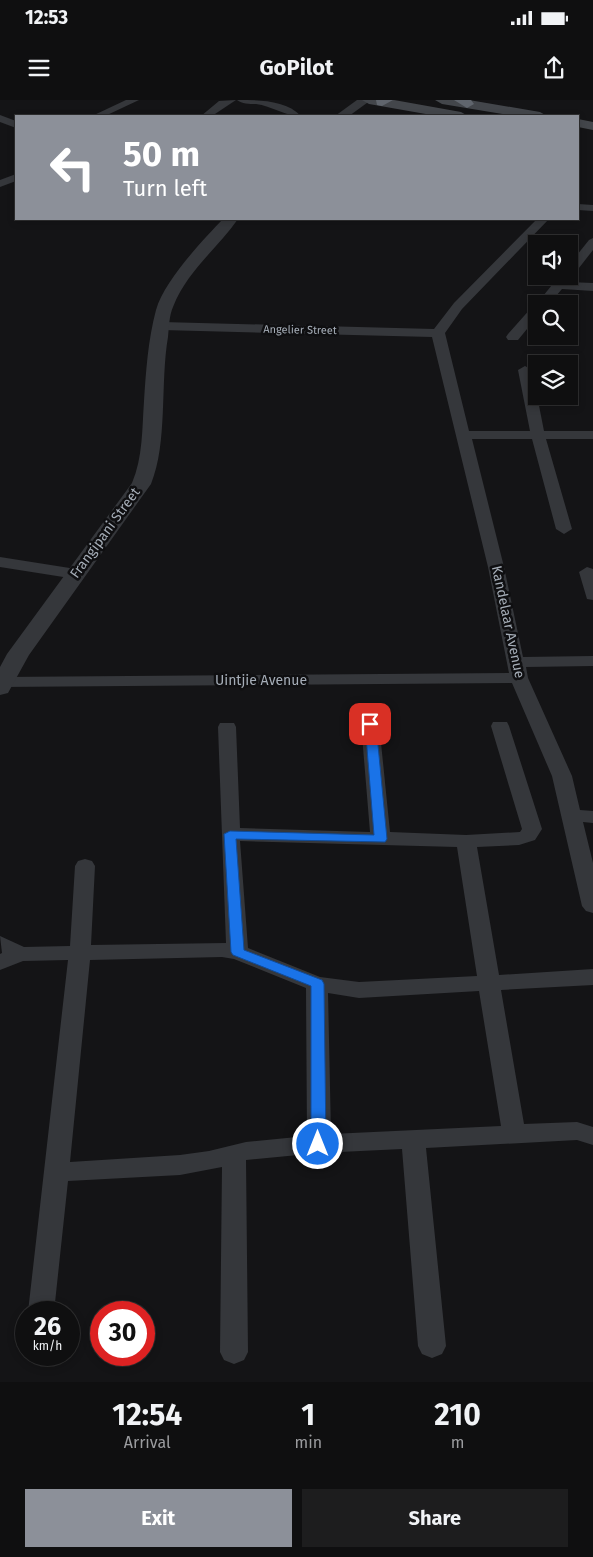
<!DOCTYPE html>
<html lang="en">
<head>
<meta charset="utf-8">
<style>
  :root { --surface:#0f0f10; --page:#1d1d1e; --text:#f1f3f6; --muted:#9b9c9f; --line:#2f2f30; --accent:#8c9099 }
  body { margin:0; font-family:"Fira Sans",sans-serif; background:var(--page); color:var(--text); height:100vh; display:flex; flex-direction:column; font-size:19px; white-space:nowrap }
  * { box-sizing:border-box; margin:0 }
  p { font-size:16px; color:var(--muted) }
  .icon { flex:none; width:28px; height:28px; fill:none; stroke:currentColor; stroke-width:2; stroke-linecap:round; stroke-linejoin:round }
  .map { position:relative; height:1282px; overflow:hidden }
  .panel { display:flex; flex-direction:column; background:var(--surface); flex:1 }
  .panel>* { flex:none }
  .top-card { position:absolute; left:15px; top:15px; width:564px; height:105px; border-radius:0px; box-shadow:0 2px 8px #0003,0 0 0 1px var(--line); background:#8c9099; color:#fff; overflow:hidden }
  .buttons { position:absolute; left:528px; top:135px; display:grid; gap:10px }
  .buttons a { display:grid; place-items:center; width:50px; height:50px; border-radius:0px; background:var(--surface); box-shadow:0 2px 8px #0003,0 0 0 1px var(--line); font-size:25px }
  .speed { position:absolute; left:15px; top:1201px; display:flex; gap:10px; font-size:25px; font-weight:700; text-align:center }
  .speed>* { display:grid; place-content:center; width:65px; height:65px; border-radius:50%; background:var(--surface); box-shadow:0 2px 8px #0003,0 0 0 1px var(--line); line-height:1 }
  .speed small { font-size:12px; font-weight:400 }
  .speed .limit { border:8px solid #d22; background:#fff; color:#111 }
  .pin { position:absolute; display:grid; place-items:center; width:42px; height:42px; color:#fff; margin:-21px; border-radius:10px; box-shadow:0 2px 8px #0006 }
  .me { position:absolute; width:55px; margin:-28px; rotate:0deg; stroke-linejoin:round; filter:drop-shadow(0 0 4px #0008) }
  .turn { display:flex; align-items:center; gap:18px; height:105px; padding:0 25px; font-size:22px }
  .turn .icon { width:65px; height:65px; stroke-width:2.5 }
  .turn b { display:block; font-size:35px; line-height:42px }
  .eta { display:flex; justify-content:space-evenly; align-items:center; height:85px; text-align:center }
  .eta b { font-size:30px; font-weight:700; line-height:35px }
  .cta { display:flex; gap:10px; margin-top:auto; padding:10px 25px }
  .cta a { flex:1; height:58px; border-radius:0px; background:var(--accent); color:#fff; font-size:20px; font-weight:700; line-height:58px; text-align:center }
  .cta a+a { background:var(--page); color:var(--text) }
  .status { display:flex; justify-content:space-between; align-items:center; height:35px; padding:0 25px; background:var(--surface); direction:ltr }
  .status svg { height:14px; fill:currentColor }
  header { display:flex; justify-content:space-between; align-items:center; height:65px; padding:0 25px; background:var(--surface); font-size:22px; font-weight:700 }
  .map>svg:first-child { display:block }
</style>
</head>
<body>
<div class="status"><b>12:53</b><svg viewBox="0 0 49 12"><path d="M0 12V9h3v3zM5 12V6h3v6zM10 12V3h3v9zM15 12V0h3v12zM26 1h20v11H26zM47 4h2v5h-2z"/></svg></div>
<header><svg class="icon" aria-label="menu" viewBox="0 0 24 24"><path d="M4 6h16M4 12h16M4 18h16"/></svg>GoPilot<svg class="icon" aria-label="share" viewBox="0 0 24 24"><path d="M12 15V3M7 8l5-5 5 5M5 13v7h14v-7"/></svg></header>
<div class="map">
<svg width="593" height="1282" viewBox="0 0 593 1282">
  <rect width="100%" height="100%" fill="#141416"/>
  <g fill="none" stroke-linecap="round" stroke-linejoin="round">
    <path fill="#35373b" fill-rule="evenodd" d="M126,0h13l-34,16h-13z
      M236,0l-24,16h-11l18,-15z
      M237,0c22,0 49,0 64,16 -14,1 -29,-10 -45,-12 -7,0 -14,0 -19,-4z
      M0,15l16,6v7l-16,-6z
      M16,74v7l-16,6v-7z
      M578,104l15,1v6l-15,-1z
      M537,119h12l-87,90 -17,24 24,98h61l-12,-61 7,-4 7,4 12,61h49v8h-47l26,90 -8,5 -8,-5 -24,-90h-60l32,128 19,90 70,-1v10l-67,1 2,11 44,98 8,34 13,1v12l-10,-1 10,41v50l-7,-2 -4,-5 -30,-130 -40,-93 -512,4v-10h2l507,-4 -21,-106 -56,-230 -270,-7 -6,-4 6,-4 272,7 20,-26z
      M593,138v12l-25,32 25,1v8l-31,-2 -13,15 -13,1 23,-29h10v-11l20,-25z
      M536,206v12l-18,22h-10l-2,-3 2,-3 24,-27z
      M0,457l76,12 8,5 -8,5 -76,-12z
      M587,467l6,2v31l-6,-1 -8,-27z
      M370,617l7,2 2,4 11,109 76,3 54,-3 2,-3 -31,-103 2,-4h14l2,4 33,103 -7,11 -16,5 -42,2 22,128 94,-6v16l-92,5 23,134 53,-2 16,5v18l-16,-5 -151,8 20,198 -4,8 -10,4 -10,-4 -4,-8 -16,-197 -83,4 -73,7 2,192 -4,8 -10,4 -10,-4 -4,-8 2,-185 -42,8 -112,6 -14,131h-26l40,-352 -45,1 -23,9v-16l2,-1 -2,-17 24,11 46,-1 5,-80 3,-5 7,-2 7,2 3,5 -4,79 135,-2 -8,-216 2,-4h14l2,4 4,101 130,4 -9,-109 2,-4zM240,741l217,6 20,129 -118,6 -39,-5 -72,-29zM222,857l12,2 72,29 1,148 -61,6 -37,9 -29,4 -110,7 20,-202zM479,891l22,135 -170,8 -3,-141 31,5z"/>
    <path fill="#35373b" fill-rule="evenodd" d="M357,0h14l-22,16h-14z
      M223,119h15c-21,30 -51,52 -65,88 -4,9 -4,21 -5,30 -8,46 0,106 -17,147l-122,171 -21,38 -8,2v-28l7,-13 125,-171c11,-26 10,-54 12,-82 2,-30 4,-61 12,-91 8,-29 46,-69 67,-91z"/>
    <path fill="#43464b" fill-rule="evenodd" d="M362,0h32l67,12 7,4h-31l-68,-12z
      M435,0h34l71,12 7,4h-32l-73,-12z
      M578,19l15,3v8l-15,-3z"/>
    <path fill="#60656d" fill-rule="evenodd" d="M376,0h17l-11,6 -5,-1z
      M454,0h17l3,4 -7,4z"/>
  </g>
  <path fill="#1a73e8" stroke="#114b97" d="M370,620l6,4 11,115 -2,3 -149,-3 8,111 78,30 2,4 2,160 -2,4h-11l-2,-4v-158l-78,-31 -2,-3 -7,-118 6,-3 144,4 -9,-111z"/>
  <g text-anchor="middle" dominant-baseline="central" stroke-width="5" stroke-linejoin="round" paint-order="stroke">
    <g font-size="11" fill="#a5adb7" stroke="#0f0f11">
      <text transform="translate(300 230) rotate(1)">Angelier Street</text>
    </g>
    <g font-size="14" fill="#a5adb7" stroke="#0f0f11">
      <text transform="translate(105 433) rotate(-54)">Frangipani Street</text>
      <text transform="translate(508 522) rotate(78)">Kandelaar Avenue</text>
      <text x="261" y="580">Uintjie Avenue</text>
    </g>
  </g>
</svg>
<div class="buttons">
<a><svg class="icon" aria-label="sound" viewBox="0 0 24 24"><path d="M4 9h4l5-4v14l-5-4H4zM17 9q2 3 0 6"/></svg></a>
<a><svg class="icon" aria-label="search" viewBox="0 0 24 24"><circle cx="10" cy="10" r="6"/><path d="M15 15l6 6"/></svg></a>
<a><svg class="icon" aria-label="layers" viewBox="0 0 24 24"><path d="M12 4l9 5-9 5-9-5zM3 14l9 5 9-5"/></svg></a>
</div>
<div class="speed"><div>26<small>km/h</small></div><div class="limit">30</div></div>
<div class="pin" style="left:370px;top:624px;background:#d93025"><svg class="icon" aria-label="arrive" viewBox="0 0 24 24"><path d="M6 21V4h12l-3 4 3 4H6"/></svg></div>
<svg class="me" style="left:318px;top:1044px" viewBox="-20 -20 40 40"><circle r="17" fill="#1a73e8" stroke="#fff" stroke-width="3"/><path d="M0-11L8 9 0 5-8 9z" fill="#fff"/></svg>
<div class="top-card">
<div class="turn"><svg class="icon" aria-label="left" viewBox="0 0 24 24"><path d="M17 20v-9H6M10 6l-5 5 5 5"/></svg><div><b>50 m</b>Turn left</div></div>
</div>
</div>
<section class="panel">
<div class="eta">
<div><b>12:54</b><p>Arrival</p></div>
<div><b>1</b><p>min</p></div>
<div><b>210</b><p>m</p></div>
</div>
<div class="cta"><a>Exit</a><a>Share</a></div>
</section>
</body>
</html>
